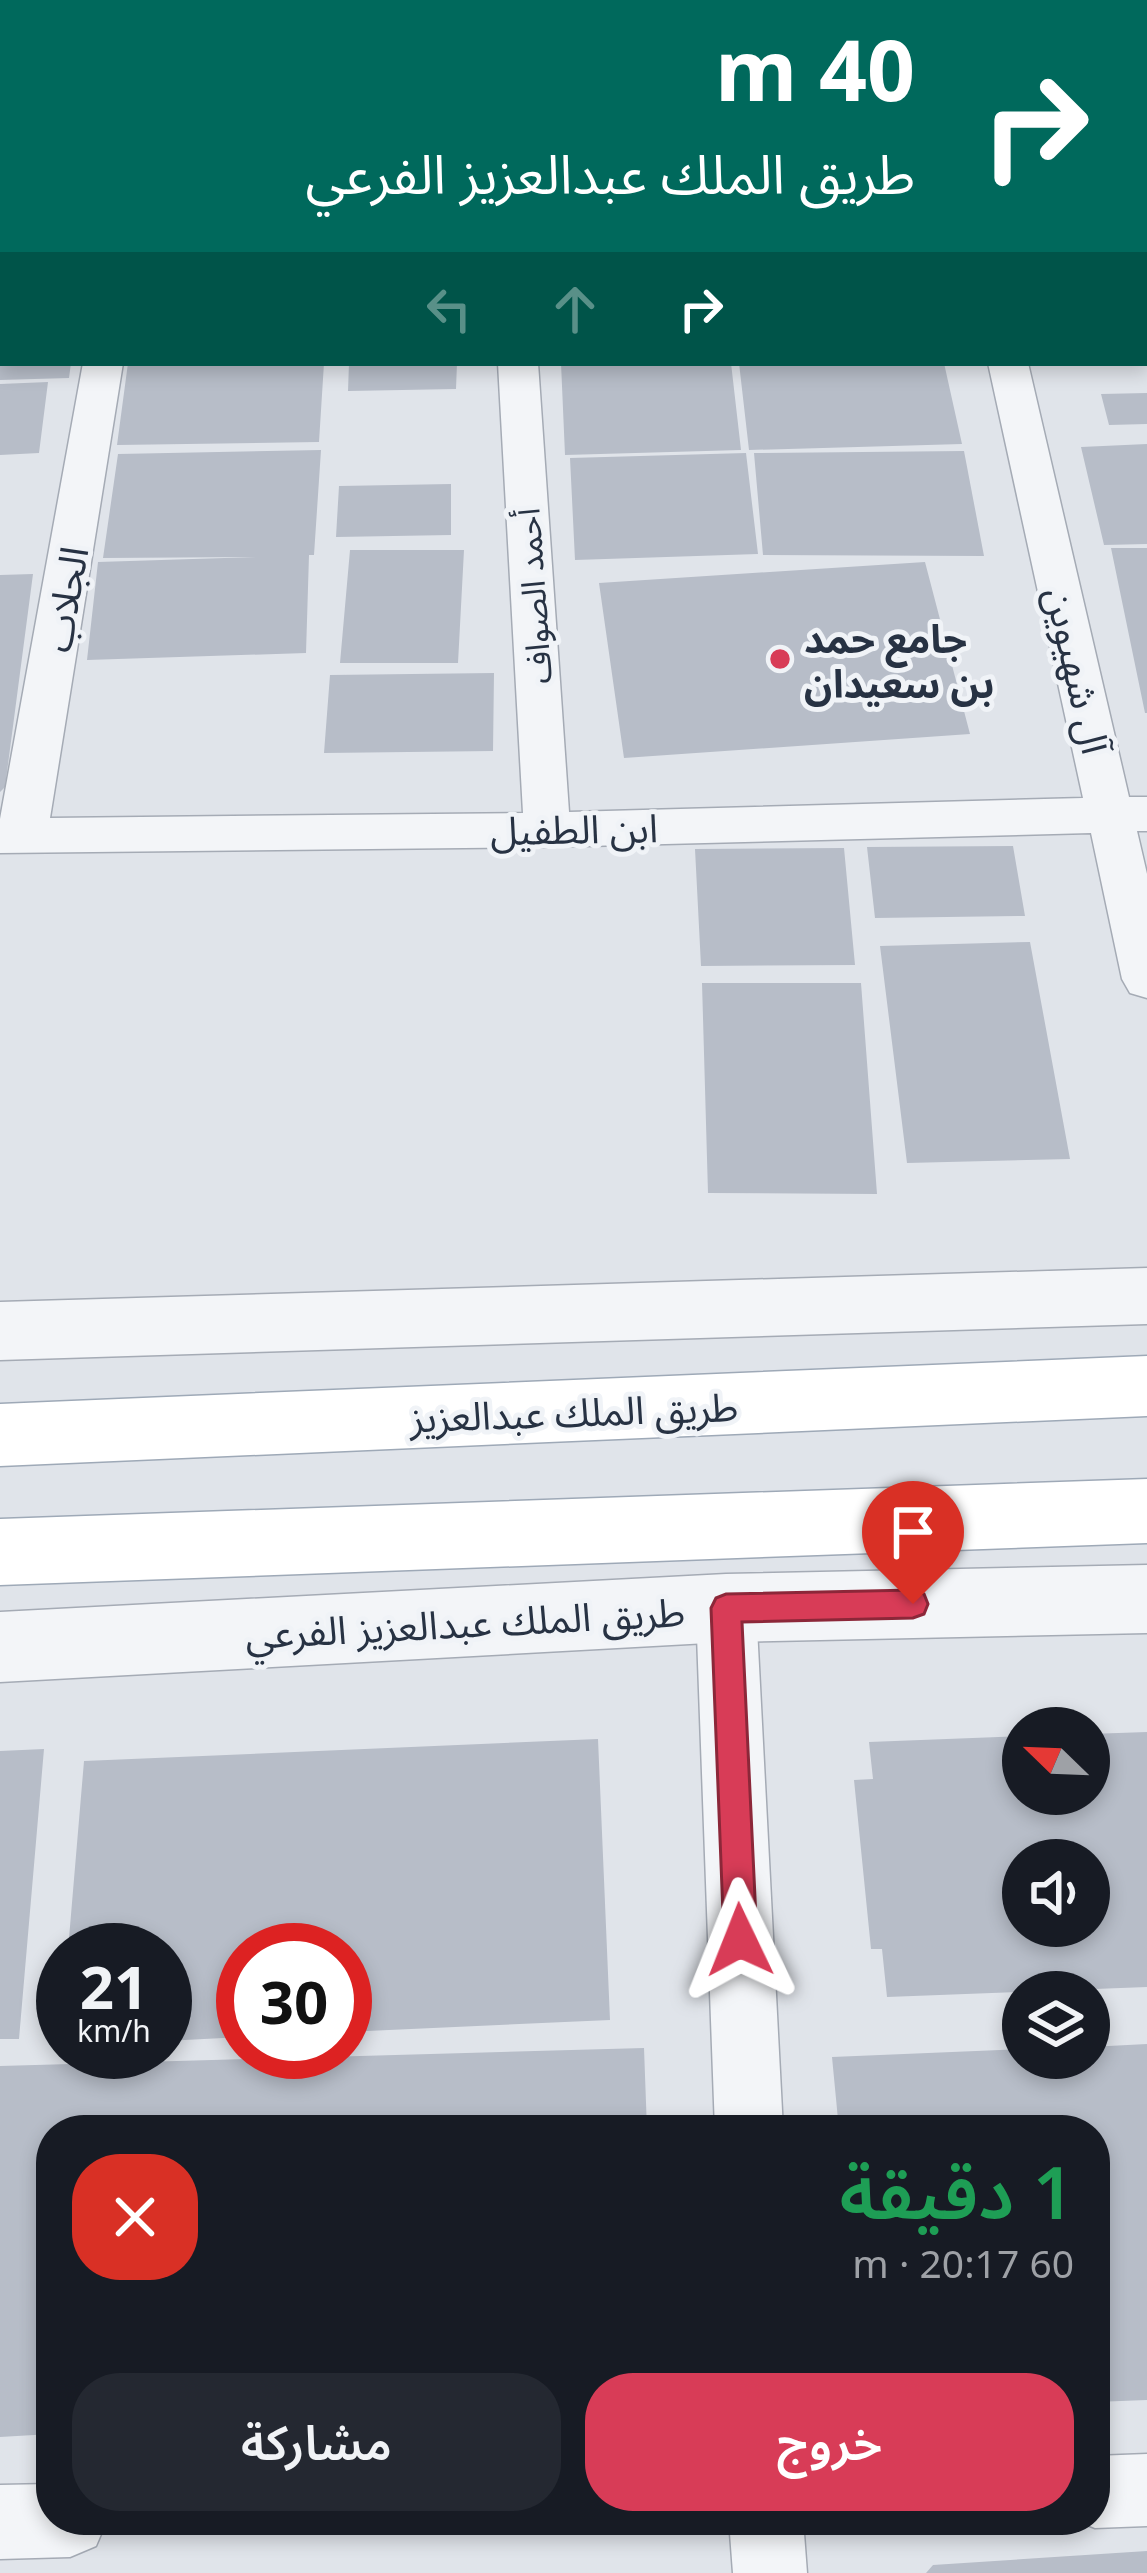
<!DOCTYPE html>
<html lang="ar">
<head>
<meta charset="utf-8">
<style>
  :root { --surface:#171b24; --page:#242831; --text:#f1f3f6; --muted:#9ea1a6; --accent:#d83c57 }
  body { margin:0; font-family:"Noto Sans","Noto Sans Arabic",sans-serif; background:var(--page); color:var(--text); direction:rtl; height:100vh; display:flex; flex-direction:column; font-size:45px; white-space:nowrap }
  * { box-sizing:border-box; margin:0 }
  p { font-size:39px; color:var(--muted) }
  .icon { flex:none; width:66px; height:66px; fill:none; stroke:currentColor; stroke-width:2; stroke-linecap:round; stroke-linejoin:round }
  .map { position:relative; flex:1; overflow:hidden; direction:ltr }
  .sheet { position:absolute; left:36px; top:2115px; width:1074px; height:420px; display:flex; flex-direction:column; background:var(--surface); border-radius:48px; box-shadow:0 6px 18px #0003; direction:rtl }
  .sheet>* { flex:none }
  .guide { position:absolute; left:0px; top:0px; width:1149px; height:366px; box-shadow:0 6px 18px #0003; direction:rtl; background:#00695c; color:#fff; overflow:hidden }
  .needle { width:78px; rotate:293deg }
  .tools { position:absolute; left:1002px; top:1707px; display:grid; gap:24px }
  .tools a { display:grid; place-items:center; width:108px; height:108px; border-radius:50%; background:var(--surface); box-shadow:0 6px 18px #0003; font-size:60px }
  .speed { position:absolute; left:36px; top:1923px; display:flex; gap:24px; font-size:60px; font-weight:700; text-align:center }
  .speed>* { display:grid; place-content:center; width:156px; height:156px; border-radius:50%; background:var(--surface); box-shadow:0 6px 18px #0003; line-height:1 }
  .speed small { font-size:30px; font-weight:400 }
  .speed .limit { border:18px solid #d22; background:#fff; color:#111 }
  .pin { position:absolute; display:grid; place-items:center; width:102px; height:102px; color:#fff; margin:-123px -51px; border-radius:50% 50% 50% 0; rotate:-45deg; box-shadow:0 0 12px #0007 }
  .pin .icon { rotate:45deg }
  .me { position:absolute; width:132px; margin:-66px; rotate:358deg; stroke-linejoin:round; filter:drop-shadow(0 0 9px #0008) }
  .turn { display:flex; align-items:center; gap:42px; height:252px; padding:0 36px; font-size:54px }
  .turn .icon { width:156px; height:156px; stroke-width:2.5 }
  .turn b { display:block; font-size:84px; line-height:102px }
  .lanes { display:flex; align-items:center; height:114px; padding:0 36px; background:#0003; justify-content:center; gap:60px; direction:ltr }
  .lanes .off { opacity:.35 }
  .round { display:grid; place-items:center; flex:none; width:126px; height:126px; border-radius:48px; background:var(--page) }
  .headline { display:flex; align-items:center; justify-content:space-between; height:204px; padding:0 36px }
  h1 { font-size:72px; font-weight:600; line-height:90px; color:#1e9e55 }
  .button { display:flex; gap:24px; margin-top:auto; padding:24px 36px }
  .button a { flex:1; height:138px; border-radius:48px; background:var(--accent); color:#fff; font-size:48px; font-weight:600; line-height:138px; text-align:center }
  .button a+a { background:var(--page); color:var(--text) }
  .map>svg:first-child { display:block }
</style>
</head>
<body>
<div class="map">
<svg width="1147" height="2573" viewBox="0 0 1147 2573">
  <rect width="100%" height="100%" fill="#e0e4ea"/>
  <path fill="#b7bdc8" fill-rule="evenodd" d="M0,363h71l-2,15 -69,2z
    M128,363h196l-5,79 -202,3z
    M349,363h108l-1,26 -108,2z
    M561,363h170l10,87 -176,5z
    M739,363h205l18,81 -213,6z
    M48,382l-9,71 -39,2v-71z
    M1147,393v31l-38,1 -8,-31z
    M1147,444v100l-43,1 -23,-98z
    M321,450l-7,105h-5l-3,98 -219,7 11,-98 159,-5 -154,1 15,-104z
    M964,451l20,105 -221,-1 -9,-102z
    M746,453l12,101 -183,6 -5,-102z
    M451,484v51l-115,2 3,-51z
    M1111,548h36v165h-2z
    M350,550h114l-6,113h-118z
    M925,562l45,172 -346,24 -25,-175z
    M33,574l-28,213 -5,5v-217z
    M494,673l-1,78 -169,2 6,-78z
    M1013,846l12,70 -150,2 -8,-71z
    M844,848l11,117 -154,1 -6,-117z
    M1030,942l40,217 -163,4 -27,-217z
    M702,983h159l16,211 -169,-1z
    M1147,1732v255l-260,10 -5,-48h-11l-17,-169 19,-1 -4,-37 154,-6v58h66v-60zM1023,1860h66v66h-66z
    M598,1739l12,281 -265,12v-82h-102v87l-78,4v-91h-97l16,-189z
    M44,1749l-25,290h-19v-288z
    M1147,2044v356l-52,2v-272h-256l-7,-73 191,-8v9h66v-11z
    M644,2048l3,82h-596v304l-51,3v-371z
    M1147,2551v22h-221l7,-8z"/>
  <g fill="none" stroke-linecap="round" stroke-linejoin="round">
    <g stroke="#a5abb5" stroke-width="3">
      <path id="minor" d="M493,0h34v3h-34z
        M903,0h34l1,3h-34z
        M0,110h3v22h-3z
        M1146,206h1v22h-1z
        M0,226h3v22h-3z
        M83,363h40l-73,455 473,-5 -25,-450h40l31,449 514,-14 -95,-435h40l101,434h18v34h-10l10,43v124l-17,-5 -8,-14 -31,-146 -544,14 -547,6v-34z
        M726,1580l21,8 9,20 27,522h-68l-19,-522 9,-20z
        M1147,2454v72l-52,2 -20,-8h20v-64z
        M51,2484v36h56l-11,26 -26,11 -70,2v-74z
        M729,2520h74l4,53h-74z"/>
    </g>
    <g stroke="#a5abb5" stroke-width="3">
      <path id="tertiary" d="M1147,1268v56l-1147,36v-58z
        M1147,1565v68l-421,9 -726,40v-70l726,-38z"/>
    </g>
    <g stroke="#9ea9b7" stroke-width="3">
      <path id="primary" d="M1147,1356v60l-1147,50v-62z
        M1147,1479v64l-1147,42v-66z"/>
    </g>
    <use href="#minor" fill="#f3f5f8" fill-rule="evenodd"/>
    <use href="#tertiary" fill="#f3f5f8" fill-rule="evenodd"/>
    <use href="#primary" fill="#fff" fill-rule="evenodd"/>
  </g>
  <path fill="#d83c57" stroke="#8c2739" stroke-width="3" d="M913,1590l11,4 4,10 -4,10 -11,4 -171,4 15,318 -5,12 -12,5 -11,-5 -5,-12 -13,-332 5,-10 10,-4z"/>
  <circle fill="#d83c57" stroke="#f0f3f7" stroke-width="4.5" cx="780" cy="659" r="12"/>
  <g text-anchor="middle" dominant-baseline="central" stroke-width="10" stroke-linejoin="round" paint-order="stroke">
    <g font-size="33" fill="#273243" stroke="#f0f3f7">
      <text transform="translate(533 596) rotate(-94)">أحمد الصواف</text>
    </g>
    <g font-size="39" fill="#273243" stroke="#f0f3f7">
      <text transform="translate(64 599) rotate(-80)">الجلاب</text>
      <text transform="translate(1079 670) rotate(77)">آل شهيوين</text>
      <text transform="translate(574 828) rotate(-1)">ابن الطفيل</text>
      <text transform="translate(574 1411) rotate(-2)">طريق الملك عبدالعزيز</text>
      <text transform="translate(465 1622) rotate(-3)">طريق الملك عبدالعزيز الفرعي</text>
    </g>
    <g font-size="39" font-weight="bold" fill="#273243" stroke="#f0f3f7" text-anchor="start">
      <text x="804" y="637">جامع حمد<tspan x="804" dy="45">بن سعيدان</tspan></text>
    </g>
  </g>
</svg>
<div class="tools">
<a><svg class="needle" viewBox="-14 -14 28 28"><path d="M0-13l5 13h-10z" fill="#e53935"/><path d="M0 13l5-13h-10z" fill="#9ea1a6"/></svg></a>
<a><svg class="icon" aria-label="sound" viewBox="0 0 24 24"><path d="M4 9h4l5-4v14l-5-4H4zM17 9q2 3 0 6"/></svg></a>
<a><svg class="icon" aria-label="layers" viewBox="0 0 24 24"><path d="M12 4l9 5-9 5-9-5zM3 14l9 5 9-5"/></svg></a>
</div>
<div class="speed"><div>21<small>km/h</small></div><div class="limit">30</div></div>
<div class="pin" style="left:913px;top:1604px;background:#d93025"><svg class="icon" aria-label="arrive" viewBox="0 0 24 24"><path d="M6 21V4h12l-3 4 3 4H6"/></svg></div>
<svg class="me" style="left:740px;top:1940px" viewBox="-20 -20 40 40"><path d="M0-17L14 15 0 8-14 15z" fill="#d83c57" stroke="#fff" stroke-width="4"/></svg>
<div class="guide">
<div class="turn"><svg class="icon" aria-label="right" viewBox="0 0 24 24"><path d="M7 20v-9h11M14 6l5 5-5 5"/></svg><div><b>40 m</b>طريق الملك عبدالعزيز الفرعي</div></div>
<div class="lanes"><svg class="icon off" aria-label="left" viewBox="0 0 24 24"><path d="M17 20v-9H6M10 6l-5 5 5 5"/></svg><svg class="icon off" aria-label="ahead" viewBox="0 0 24 24"><path d="M12 20V5M6 11l6-6 6 6"/></svg><svg class="icon" aria-label="right" viewBox="0 0 24 24"><path d="M7 20v-9h11M14 6l5 5-5 5"/></svg></div>
</div>
<section class="sheet">
<div class="headline"><div><h1>1 دقيقة</h1><p>60 m · 20:17</p></div><a class="round" style="background:#d93025;color:#fff"><svg class="icon" aria-label="close" viewBox="0 0 24 24"><path d="M6 6l12 12M18 6L6 18"/></svg></a></div>
<div class="button"><a>خروج</a><a>مشاركة</a></div>
</section>
</div>
</body>
</html>
